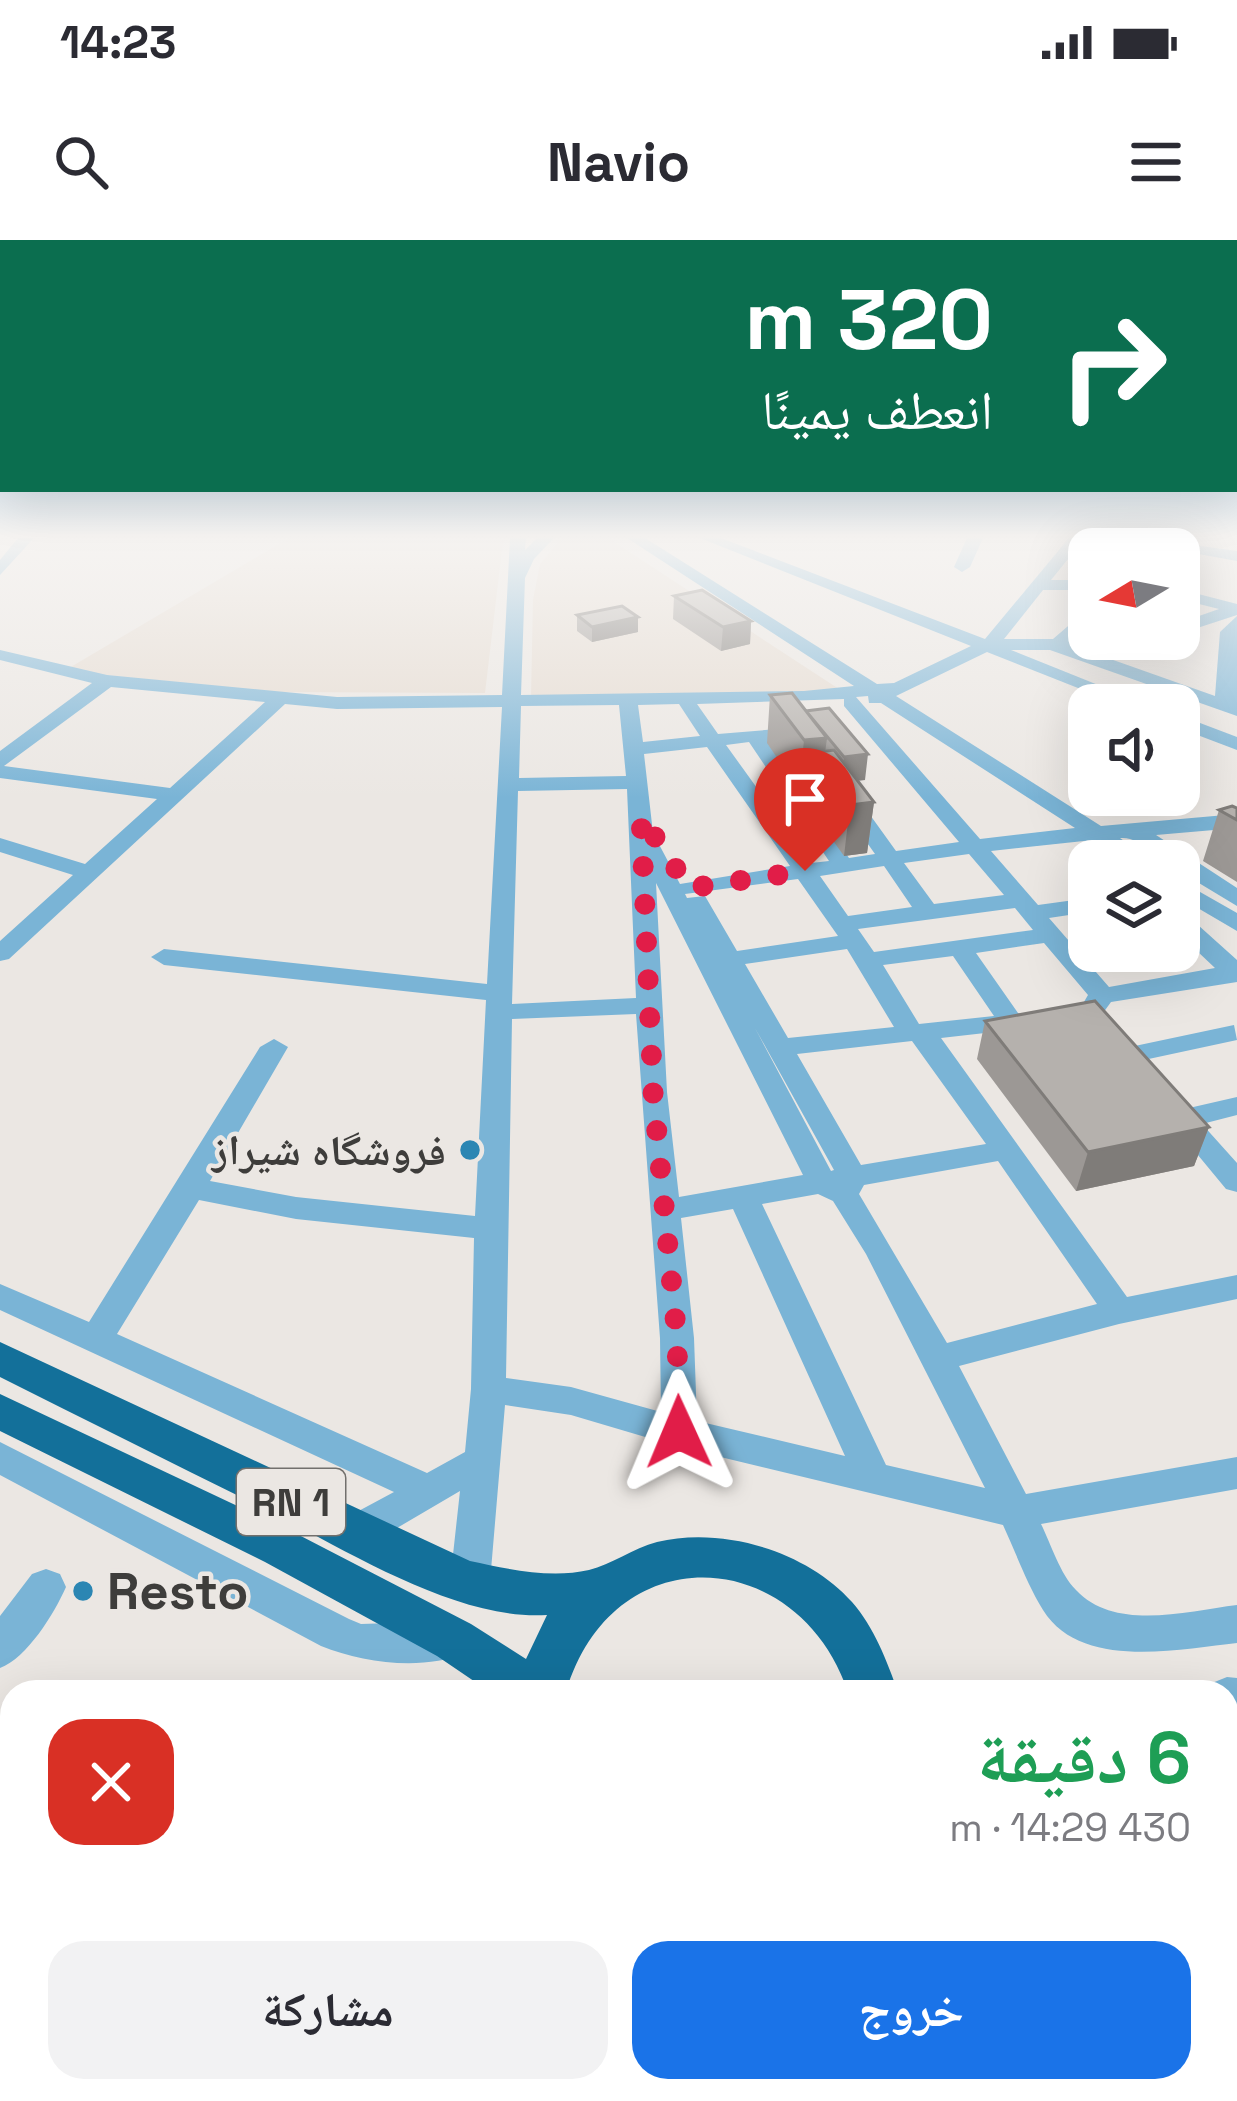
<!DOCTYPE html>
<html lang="ar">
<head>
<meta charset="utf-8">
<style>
  :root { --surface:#fff; --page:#f2f2f3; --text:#2b2b33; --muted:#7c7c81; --accent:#1a73e8 }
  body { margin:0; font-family:"Space Grotesk","Noto Naskh Arabic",sans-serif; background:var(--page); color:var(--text); direction:rtl; height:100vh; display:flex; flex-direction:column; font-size:45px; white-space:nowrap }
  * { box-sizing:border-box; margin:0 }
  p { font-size:39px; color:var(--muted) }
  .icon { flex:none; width:66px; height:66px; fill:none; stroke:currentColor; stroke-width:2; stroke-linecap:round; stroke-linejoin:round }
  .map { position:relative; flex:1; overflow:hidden; direction:ltr }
  .drawer { position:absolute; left:0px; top:1440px; width:1239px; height:423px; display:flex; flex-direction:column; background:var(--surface); border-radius:36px 36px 0 0; box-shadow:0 12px 48px #0002; direction:rtl }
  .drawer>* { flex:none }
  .banner { position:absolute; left:0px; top:0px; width:1239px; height:252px; box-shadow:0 12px 48px #0002; direction:rtl; background:#0b6e4f; color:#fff; overflow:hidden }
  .needle { width:78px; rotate:260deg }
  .fabs { position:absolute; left:1068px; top:288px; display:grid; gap:24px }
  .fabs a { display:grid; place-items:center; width:132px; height:132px; border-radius:24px; background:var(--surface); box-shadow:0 12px 48px #0002; font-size:60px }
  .pin { position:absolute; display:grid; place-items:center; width:102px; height:102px; color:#fff; margin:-123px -51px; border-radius:50% 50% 50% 0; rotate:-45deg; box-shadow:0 0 12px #0007 }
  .pin .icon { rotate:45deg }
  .me { position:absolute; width:132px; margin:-66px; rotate:359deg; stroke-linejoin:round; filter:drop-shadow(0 0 9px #0008) }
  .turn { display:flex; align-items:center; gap:42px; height:252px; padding:0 48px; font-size:54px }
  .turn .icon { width:156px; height:156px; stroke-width:2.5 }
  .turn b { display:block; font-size:84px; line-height:102px }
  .round { display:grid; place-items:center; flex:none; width:126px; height:126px; border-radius:36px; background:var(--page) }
  .summary { display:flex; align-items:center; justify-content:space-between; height:204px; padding:0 48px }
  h1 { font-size:72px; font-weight:700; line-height:90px; color:#1e9e55 }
  .cta { display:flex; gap:24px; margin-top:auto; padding:24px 48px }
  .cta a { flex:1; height:138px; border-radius:36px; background:var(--accent); color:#fff; font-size:48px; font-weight:700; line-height:138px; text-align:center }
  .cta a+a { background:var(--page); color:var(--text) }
  .status { display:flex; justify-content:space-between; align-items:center; height:84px; padding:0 60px; background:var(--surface); direction:ltr }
  .status svg { height:33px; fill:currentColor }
  header { display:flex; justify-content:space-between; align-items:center; height:156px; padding:0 48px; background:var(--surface); font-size:54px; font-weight:700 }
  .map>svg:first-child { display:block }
</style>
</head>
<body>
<div class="status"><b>14:23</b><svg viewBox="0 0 49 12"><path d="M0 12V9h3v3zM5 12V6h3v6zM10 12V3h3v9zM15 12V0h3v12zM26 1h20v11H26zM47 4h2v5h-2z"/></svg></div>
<header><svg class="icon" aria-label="menu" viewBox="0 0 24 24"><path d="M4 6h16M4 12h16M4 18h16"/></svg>Navio<svg class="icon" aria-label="search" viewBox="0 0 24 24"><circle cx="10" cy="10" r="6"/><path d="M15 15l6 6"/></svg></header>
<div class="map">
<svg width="1237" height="1861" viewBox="0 0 1237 1861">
  <rect width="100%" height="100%" fill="#ebe7e3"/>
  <path fill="#e5dbd1" d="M289,298l214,3 -18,152 -208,-1 -213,-21z
    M562,298h46l234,153 -311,6 2,-97 7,-36z"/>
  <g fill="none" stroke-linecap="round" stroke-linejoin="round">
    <path fill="#7ab4d6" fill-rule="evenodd" d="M18,298h16l-34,37v-15z
      M510,298h16l-1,12 12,-12h17l-20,21 -9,19 -4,117 283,-4 50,-5 -227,-148h18l232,146 17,-1 77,-37 -271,-108h21l264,101 84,-101h16l-34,42h38v10h-46l-39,49h49l36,-31v15l-16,16h86l-42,11h-32l130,46 5,-64 17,-16v100l-187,-66h-39l137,55h-27l-134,-53 -91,44 205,130 136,-12v14l-81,7 81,53v18l-58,-35v-10c-23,0 -37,-25 -59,-23l32,23h-27l-32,-21 -102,11 47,54 51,-7v14l-40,6 60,69 106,-19 -36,-34v-20l9,2 49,44v22l-126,20 -8,11 17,20 -13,8 -9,-2 -21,-25 11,-19 -44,-52 -68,10 42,60 15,8 -13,8 -79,9 186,259 110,-22v24l-118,25 -160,42 67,128 211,-37v32l-196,35c10,20 19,50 35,66 39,42 112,21 161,15v38c-58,6 -156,28 -194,-33 -16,-26 -27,-57 -40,-85l-324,-78 -108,-32 -66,-10 -15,177 -6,13 -14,5 -14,-5 -6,-13 10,-91 -92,54 -14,5 -14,-5 -5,-12 5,-12 54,-29 -394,-182v-26l89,38 171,-275 14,-8 14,8 -78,134 86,16 179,19 11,-216 -322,-35 -13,-8 13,-8 323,35 15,-277 -165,2 -52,-5 -276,255 -9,2v-20l73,-66 -73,-23v-14l85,26 72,-65 -157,-21v-27l92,-68 -92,-23v-10l107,25 230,22 165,-2zM111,447l154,15 -95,86 -166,-22zM868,456l1,7h12l194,125 -95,11 -124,-142zM844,459v7l115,136 -63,9 -41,-57 -8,-1 -11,6 39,55 -26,4 -81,-118 45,-6v-8l-95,8 -21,-30zM619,465l7,71 -107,2 2,-72zM638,465l41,-1 21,32 -57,6zM749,502l80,119 -18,2 -85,-118zM707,507l83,119 -110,18 -27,-51 -9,-79zM627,549l9,209 -124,6 6,-213zM969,614l35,41 -70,9 -30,-41zM884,626l28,41 -64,9 -28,-40zM798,639l40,57 -101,15 -32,-55 -18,2 -2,-4zM656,643l147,292 -124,22 -12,-105zM1015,668l18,22 -159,22 -16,-23zM847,709l47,78 -106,11 -43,-74zM953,716l41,60 -75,8 -36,-59zM636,774l24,324 1,74 -90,-25 -65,-9 6,-359zM755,788l79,142 -3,1zM912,801l74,103 -125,21 -64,-111zM998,921l99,143 -150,39 -88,-149 5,-9zM818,954l15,7 33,53 119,234 -99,-23 -124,-261zM199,960l97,19 178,19 -3,151 -6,63 -38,21 -310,-139zM733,969l112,247 -148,-35 -3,-83 -13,-120z
      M967,298h16l-13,29 -8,5 -8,-5z
      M1143,298l94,13v10l-88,-16z
      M1179,349l58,15v11l-58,19v-11l40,-14 -40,-10z
      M1179,475l58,22v13l-58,-22z
      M1179,640l58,33v18l-58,-34z
      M1234,785l3,15 -107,23 -14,-8 14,-8z
      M1237,857v18l-35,9 35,39v29l-11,-3 -62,-75 14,-9 11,3z
      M0,1202l349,177 12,5 91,-3 14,6 6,13 -6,13c-44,18 -102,10 -145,-7l-321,-171z
      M46,1329l14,5 6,13c-12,27 -39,71 -66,81v-52l32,-42z
      M1227,1437l10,1v40l-10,-1v-25h-19l4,-9z
      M0,1671l12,5v53l-12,-5z
      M154,1851h59l3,9 4,-9h56l-5,10h-112z"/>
    <path fill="#1483b5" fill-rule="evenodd" d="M787,1851h113l-2,10h-113z"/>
    <path fill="#13709a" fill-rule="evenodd" d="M0,1102l470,219c38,8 80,18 119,9 22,-5 44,-22 68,-28 65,-16 150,9 195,60 22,25 35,59 46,90h-50c-50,-147 -235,-158 -282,0h-76l-53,-36 -172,-94 -265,-131v-37l297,140 174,90 55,35 21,-44c-90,6 -203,-66 -282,-106 -89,-44 -177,-88 -265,-132z
      M1227,1531l10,2v54l-10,-2z
      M1227,1591l10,1v56l-10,-1z"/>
  </g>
  <path fill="#9c9895" d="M674,356l77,25 -1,23 -29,7 -48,-32z
    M577,375l61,17 -46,10 -15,-11z
    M770,455l36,16 59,69h-7l16,22 -7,51 -23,3 -38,-53 2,-14 -9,1 -32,-47z
    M1237,568v74l-34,-21 16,-51z
    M985,781l224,106 -15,39 -118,25 -99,-132z"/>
  <path fill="#7f7c79" d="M638,377v15l-46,10v-15z
    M751,381l-1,23 -29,7 2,-24z
    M827,498l-4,31 -12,-16 -3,36 -9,1 5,-50z
    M868,514l-3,26 -24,3 3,-26z
    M874,562l-7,51 -23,3 6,-51z
    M1209,887l-15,39 -118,25 12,-39z"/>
  <path fill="#b5b1ad" stroke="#7f7c79" stroke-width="3" d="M702,350l49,31 -28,6 -49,-31z
    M622,366l16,11 -46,10 -15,-12z
    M792,453l35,45 -23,2 -34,-45z
    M829,468l39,46 -24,3 -38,-46z
    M834,510l40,52 -24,3 -39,-52z
    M1232,566l5,2v12l-18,-10z
    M1095,761l114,126 -121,25 -103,-131z"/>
  <linearGradient id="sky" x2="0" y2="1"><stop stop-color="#74b9ec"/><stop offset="0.53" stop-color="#f6f4f2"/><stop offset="1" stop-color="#f6f4f2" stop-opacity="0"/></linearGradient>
  <rect width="1237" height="558" fill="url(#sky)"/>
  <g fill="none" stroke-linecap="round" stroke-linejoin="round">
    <path stroke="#e11d48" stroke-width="21" stroke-dasharray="0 37.8" d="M679,1192l-2,-94 -24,-246 -12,-276 48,72 116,-17"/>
  </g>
  <g fill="#2b86b3" stroke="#ebe7e3" stroke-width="4.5">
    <circle cx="470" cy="910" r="12"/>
    <circle cx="83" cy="1351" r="12"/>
  </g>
  <g text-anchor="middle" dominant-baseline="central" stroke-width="9" stroke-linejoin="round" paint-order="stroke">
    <rect fill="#ebe7e3" stroke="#72706d" stroke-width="3" x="237" y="1229" width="108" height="66" rx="9"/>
    <g font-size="39" font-weight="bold" fill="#3e3d3b">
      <text x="291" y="1262">RN 1</text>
    </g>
    <g font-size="42" font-weight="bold" fill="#3e3d3b" stroke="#ebe7e3" text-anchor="end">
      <text x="446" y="910">فروشگاه شيراز</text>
    </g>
    <g font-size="51" font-weight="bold" fill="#3e3d3b" stroke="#ebe7e3" text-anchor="start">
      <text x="107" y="1351">Resto</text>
    </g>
  </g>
</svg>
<div class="fabs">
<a><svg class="needle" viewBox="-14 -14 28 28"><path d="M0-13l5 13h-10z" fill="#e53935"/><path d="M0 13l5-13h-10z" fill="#7c7c81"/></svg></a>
<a><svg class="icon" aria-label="sound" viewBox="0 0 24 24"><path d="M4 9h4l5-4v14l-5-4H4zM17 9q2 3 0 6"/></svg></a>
<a><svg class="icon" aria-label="layers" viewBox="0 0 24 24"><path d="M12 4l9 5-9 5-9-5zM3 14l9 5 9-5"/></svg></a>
</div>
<div class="pin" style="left:805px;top:631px;background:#d93025"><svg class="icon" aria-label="arrive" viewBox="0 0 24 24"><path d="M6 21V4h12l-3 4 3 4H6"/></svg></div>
<svg class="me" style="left:679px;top:1192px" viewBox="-20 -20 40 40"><path d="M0-17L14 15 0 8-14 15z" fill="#e11d48" stroke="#fff" stroke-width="4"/></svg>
<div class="banner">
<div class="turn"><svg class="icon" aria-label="right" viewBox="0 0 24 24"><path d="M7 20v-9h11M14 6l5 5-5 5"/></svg><div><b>320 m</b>انعطف يمينًا</div></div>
</div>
<section class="drawer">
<div class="summary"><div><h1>6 دقيقة</h1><p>430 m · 14:29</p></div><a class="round" style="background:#d93025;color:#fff"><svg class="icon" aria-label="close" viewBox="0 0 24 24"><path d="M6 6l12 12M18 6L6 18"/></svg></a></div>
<div class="cta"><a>خروج</a><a>مشاركة</a></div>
</section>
</div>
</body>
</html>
